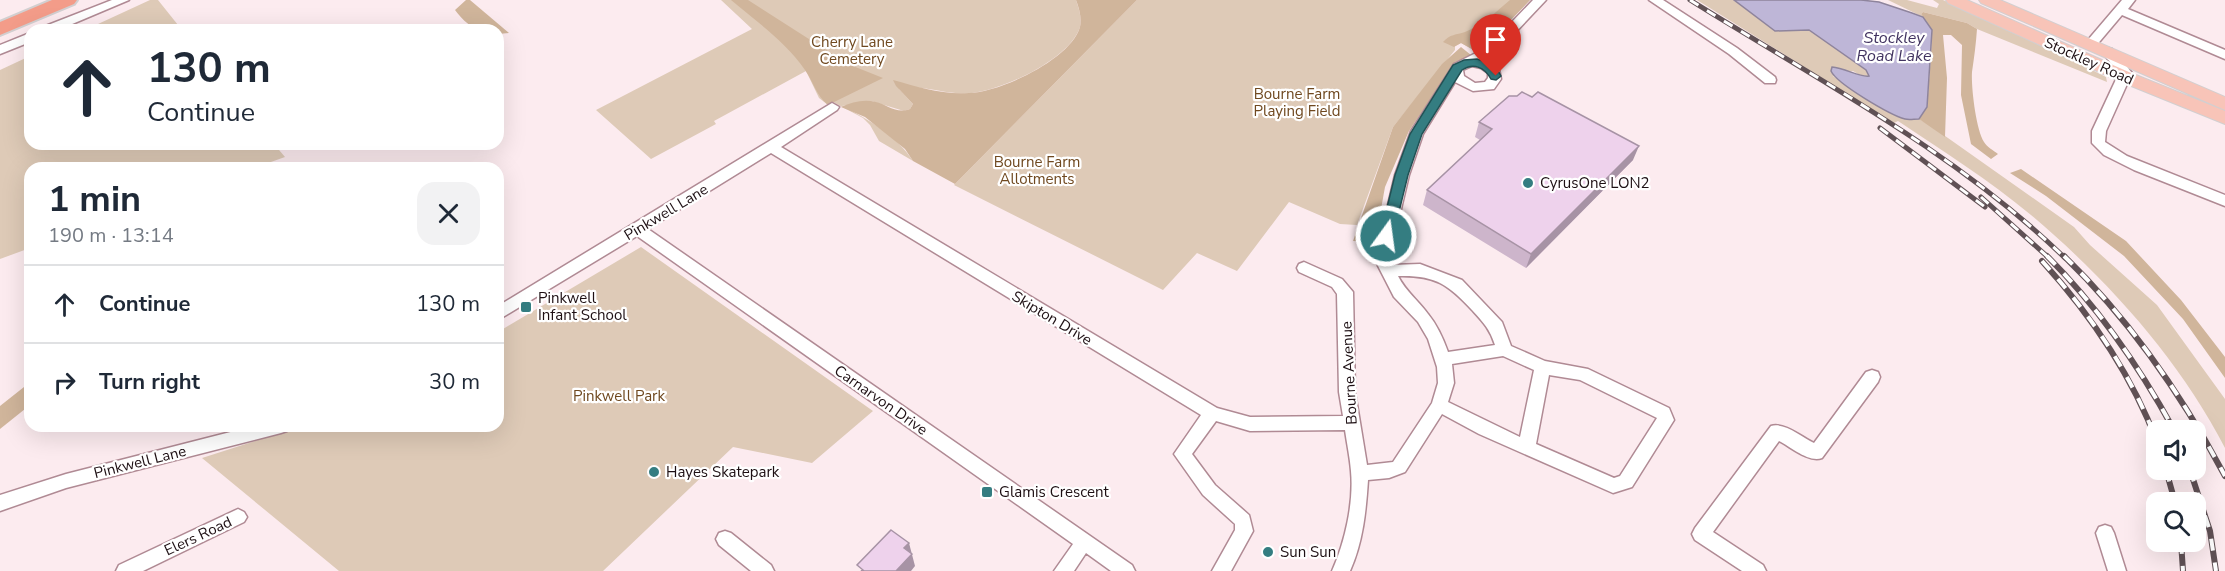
<!DOCTYPE html>
<html lang="en">
<head>
<meta charset="utf-8">
<style>
  :root { --surface:#fff; --page:#f2f2f3; --text:#1f2937; --muted:#747a83; --line:#e0e1e3 }
  body { margin:0; font-family:"Nunito Sans",sans-serif; background:var(--page); color:var(--text); height:100vh; display:flex; flex-direction:column; font-size:22px; white-space:nowrap }
  * { box-sizing:border-box; margin:0 }
  p { font-size:20px; color:var(--muted) }
  .icon { flex:none; width:33px; height:33px; fill:none; stroke:currentColor; stroke-width:2; stroke-linecap:round; stroke-linejoin:round }
  .map { position:relative; flex:1; overflow:hidden }
  .side { position:absolute; left:24px; top:162px; width:480px; height:270px; display:flex; flex-direction:column; background:var(--surface); border-radius:18px; box-shadow:0 6px 24px #0002 }
  .side>* { flex:none }
  .hud { position:absolute; left:24px; top:24px; width:480px; height:126px; border-radius:18px; box-shadow:0 6px 24px #0002; background:#fff; color:var(--text); overflow:hidden }
  .buttons { position:absolute; left:2146px; top:420px; display:grid; gap:12px }
  .buttons a { display:grid; place-items:center; width:60px; height:60px; border-radius:12px; background:var(--surface); box-shadow:0 6px 24px #0002; font-size:30px }
  .pin { position:absolute; display:grid; place-items:center; width:51px; height:51px; color:#fff; margin:-62px -26px; border-radius:50% 50% 50% 0; rotate:-45deg; box-shadow:0 0 6px #0007 }
  .pin .icon { rotate:45deg }
  .me { position:absolute; width:66px; margin:-33px; rotate:14deg; stroke-linejoin:round; filter:drop-shadow(0 0 4px #0008) }
  .turn { display:flex; align-items:center; gap:21px; height:126px; padding:0 24px; font-size:27px }
  .turn .icon { width:78px; height:78px; stroke-width:2.5 }
  .turn b { display:block; font-size:42px; line-height:51px }
  .round { display:grid; place-items:center; flex:none; width:63px; height:63px; border-radius:18px; background:var(--page) }
  .overview { display:flex; align-items:center; justify-content:space-between; height:102px; padding:0 24px }
  h1 { font-size:36px; font-weight:700; line-height:45px }
  ul { padding:0; list-style:none }
  li { display:flex; align-items:center; gap:18px; height:78px; padding:0 24px; border-top:2px solid var(--line) }
  li div { flex:1 }
  li b { display:block; font-size:22px }
  li em { font-style:normal }
  .map>svg:first-child { display:block }
</style>
</head>
<body>
<div class="map">
<svg width="2225" height="571" viewBox="0 0 2225 571">
  <rect width="100%" height="100%" fill="#fcebef"/>
  <path fill="#decab7" d="M150,0h8l24,30h-97z
    M721,0h355c3,9 6,18 4,27 -10,32 -77,63 -108,66 -25,3 -49,-10 -73,-4l14,15 -3,5 -6,2 -33,-10 -29,5c26,13 55,30 71,55l-34,-20 -9,-16 -7,-7 -30,-16 -5,3 -9,-7 -13,-27 -92,50 2,3 -65,35 -55,-49 156,-81z
    M1137,0h393l-51,53 -18,-10 -6,3v4l-62,77 -36,98 -17,-1 -51,-22 -52,69 -40,-18 -34,37 -209,-105z
    M1697,0h37l41,31 34,-1 57,40 4,6 -7,1 -10,-6 -20,5 7,5 55,34 12,5 12,-1 12,7 143,101 16,18 67,60 68,94v49c-46,-89 -117,-168 -194,-233 -42,-35 -88,-64 -133,-94l-4,2z
    M1888,0h19l30,8 2,-4 -6,-4h10l87,39 76,38 1,5 -130,-53 -10,-6 -44,-11 -2,2 2,3z
    M30,56v88h244l11,13 -31,11h-224v80l-30,11v-189z
    M641,247l232,164 -61,52 -79,-16 -130,124h-264l-137,-113 100,-32h196v-94z"/>
  <path fill="#d0b59b" d="M466,0h4l39,33 -11,1v-4c-23,0 -29,-2 -43,-20z
    M731,0h17l100,64 35,14 -55,27c-12,-10 -14,-22 -23,-35 -19,-28 -48,-48 -74,-70z
    M1076,0h61l-182,184 -42,-23 -8,-12 -40,-32 -24,-10c11,-5 23,-8 35,-5 12,3 20,12 34,7l3,-5 -17,-18 -3,-6c25,7 50,15 76,13 32,-1 102,-34 111,-66 2,-9 -1,-19 -4,-27z
    M1510,0h20l-51,53 -18,-10 -7,4 -11,-5c7,-8 13,-7 22,-10 16,-6 32,-21 45,-32z
    M1923,12l44,11 10,6c-1,15 -3,29 -5,43 -1,15 4,57 12,70 3,5 9,8 14,12l-7,5 -20,-15 -10,-49 1,-50 -11,-10h-8l4,43 -2,59 -26,-18 8,-12 4,-52 1,-25 -11,-16z
    M1461,47l10,8 -16,7 -46,69 -24,56 -10,55 -22,-1 40,-114 49,-63z
    M2021,169l105,72 55,59 44,57v21l-42,-59 -59,-63 -78,-60 -36,-23z
    M24,387l6,4v14l-30,24v-23z"/>
  <path fill="#beb6d7" stroke="#8e849c" stroke-width="1.5" d="M1734,0h127l18,2 33,11 11,4 9,13 -5,77 -8,12c-5,0 -10,1 -14,0 -15,-4 -68,-35 -74,-48l1,-4c13,1 29,11 37,9l-3,-6 -57,-40 -34,1z"/>
  <g fill="none" stroke-linecap="round" stroke-linejoin="round">
    <g stroke="#b08a94" stroke-width="3">
      <path id="minor" d="M112,0h17l-71,30h-17l2,-3z
        M1533,0h13l-50,53 -13,7 16,9 2,10 -7,10 -21,2 -18,-9 -32,52 -14,41 -20,85 3,5 28,-1 42,16 40,42 9,24 34,15 43,8 81,39 5,12 -42,67 -19,6 -134,-59 -37,-20 -37,58 -16,6 -21,2c-2,31 -5,62 -18,91h-18c13,-29 22,-68 19,-100 -1,-13 -4,-27 -6,-41l-95,1 -34,-10 -24,33 23,31 34,30 4,16 -22,40h-19l23,-41v-6l-32,-29 -29,-41 27,-39 -430,-262 -123,76 484,336 3,6h-24l-25,-18 -12,18h-20l19,-27 -436,-308 -139,84v-14l334,-203 7,4 -2,3 -56,37 436,261 33,9 93,-1 -4,-24 -2,-98 -5,-7 -33,-15 -2,-4 2,-4 5,-2 38,17 11,13 2,100 12,73 26,-3 39,-59 6,-20 -1,-16 -9,-28 -10,-17 -24,-25 -19,-37 20,-85 16,-44 43,-67 34,-17zM1472,66l9,2 7,5v5l-3,4 -10,1 -11,-7 -1,-6zM1398,276c37,-1 50,8 74,34 11,12 18,19 23,35l-47,7c-5,-14 -11,-27 -20,-38 -10,-14 -22,-22 -30,-38zM1503,356l31,14 -14,67 -72,-35 6,-19 -2,-19zM1549,375l31,5 77,38 -37,58 -6,2 -78,-34z
        M1649,0h14l74,48 38,29 1,3 -1,3h-10l-36,-29z
        M2122,0h13l-7,9 97,41v9l-103,-44 -27,32h-8l-2,-3 2,-3z
        M30,33v9l-30,12v-9z
        M2108,48l4,1 20,24 -26,58 -1,11 22,14 98,39v11l-91,-36 -30,-15 -12,-12v-12l27,-58 -17,-21z
        M1872,370l6,2 2,5 -2,5 -56,76c-13,5 -31,-11 -43,-17l-66,91 50,33 3,6h-24l-47,-31 -3,-6 3,-6 76,-102c13,-4 31,11 43,17l52,-71z
        M254,426h35l-2,5 -6,2 -215,55 -66,23v-16l66,-21z
        M238,509l6,3 3,5 -3,5 -101,49h-27l3,-6z
        M2105,525l6,2 3,6 12,38h-18l-12,-38 3,-6z
        M725,531l6,2 40,32 3,6h-23l-32,-26 -3,-6 3,-6z"/>
    </g>
    <g stroke="#d2cfd0" stroke-width="2">
      <path id="major" d="M1946,0h21l164,73 94,38v13l-106,-43 -171,-78z
        M1979,0h21l225,97v13l-244,-107z"/>
    </g>
    <g stroke="#d2cfd0" stroke-width="4">
      <path id="highway" d="M52,0h25l-3,4 -74,31v-13z"/>
    </g>
    <use href="#minor" fill="#fff" fill-rule="evenodd"/>
    <use href="#major" fill="#f8c4b8" fill-rule="evenodd"/>
    <use href="#highway" fill="#f39c89" fill-rule="evenodd"/>
    <g stroke="#605155" stroke-width="5">
      <path id="rail-far1" d="M1690,0c128,80 266,152 375,258
        M1880,128l105,79
        M1981,197l68,61"/>
    </g>
    <g stroke="#605155" stroke-width="6">
      <path id="rail" d="M2047,256c52,52 92,110 127,174
        M2064,256c66,64 118,139 161,220
        M2042,261c49,54 89,112 115,181
        M2166,470l9,32
        M2190,470l20,61 6,40
        M2181,542l2,29"/>
    </g>
    <use href="#rail-far1" stroke="#fff" stroke-width="3" stroke-dasharray="10" stroke-linecap="butt"/>
    <use href="#rail" stroke="#fff" stroke-width="4" stroke-dasharray="12" stroke-linecap="butt"/>
  </g>
  <path fill="#cdb5cb" d="M1479,122l154,38 -107,108 -103,-63 4,-15 53,-50 -5,-3z"/>
  <path fill="#a793a5" d="M1639,146l-6,14 -107,108 5,-14z
    M909,543l6,23 -4,5h-15l8,-23z"/>
  <path fill="#eed2ec" stroke="#a793a5" stroke-width="1.5" d="M1522,92l10,5 6,-5 101,54 -108,108 -104,-64 65,-61 -13,-7 30,-26h8z
    M891,530l18,13 -5,5 8,6 -16,17h-35l2,-1 -6,-5z"/>
  <path fill="#347d81" stroke="#225154" stroke-width="1.5" d="M1477,59l18,6 6,11 -5,4 -5,-1c-6,-11 -17,-17 -29,-9l-40,64 -14,41 -15,61 -7,5 -5,-2 -1,-3 15,-61 15,-41 43,-69 11,-5z"/>
  <g fill="#347d81" stroke="#fff" stroke-width="2">
    <circle cx="1528" cy="183" r="6"/>
    <rect x="520" y="301" width="12" height="12" rx="3"/>
    <circle cx="654" cy="472" r="6"/>
    <rect x="981" y="486" width="12" height="12" rx="3"/>
    <circle cx="1268" cy="552" r="6"/>
  </g>
  <g text-anchor="middle" dominant-baseline="central" stroke-width="4.5" stroke-linejoin="round" paint-order="stroke">
    <g font-size="15" fill="#6f481f" stroke="#fff">
      <text x="852" y="42">Cherry Lane<tspan x="852" dy="17">Cemetery</tspan></text>
      <text x="1297" y="94">Bourne Farm<tspan x="1297" dy="17">Playing Field</tspan></text>
      <text x="1037" y="162">Bourne Farm<tspan x="1037" dy="17">Allotments</tspan></text>
      <text x="619" y="396">Pinkwell Park</text>
    </g>
    <g font-size="15" fill="#1d0f13" stroke="#fff">
      <text transform="translate(2089 61) rotate(24)">Stockley Road</text>
      <text transform="translate(666 212) rotate(-31)">Pinkwell Lane</text>
      <text transform="translate(1052 318) rotate(31)">Skipton Drive</text>
      <text transform="translate(1349 373) rotate(-93)">Bourne Avenue</text>
      <text transform="translate(881 400) rotate(35)">Carnarvon Drive</text>
      <text transform="translate(140 462) rotate(-14)">Pinkwell Lane</text>
      <text transform="translate(198 536) rotate(-25)">Elers Road</text>
    </g>
    <g font-size="15" fill="#1d0f13" stroke="#fff" text-anchor="start">
      <text x="1540" y="183">CyrusOne LON2</text>
      <text x="538" y="298">Pinkwell<tspan x="538" dy="17">Infant School</tspan></text>
      <text x="666" y="472">Hayes Skatepark</text>
      <text x="999" y="492">Glamis Crescent</text>
      <text x="1280" y="552">Sun Sun</text>
    </g>
    <g font-size="16" font-style="italic" fill="#413360" stroke="#fff">
      <text x="1894" y="38">Stockley<tspan x="1894" dy="18">Road Lake</tspan></text>
    </g>
  </g>
</svg>
<div class="buttons">
<a><svg class="icon" aria-label="sound" viewBox="0 0 24 24"><path d="M4 9h4l5-4v14l-5-4H4zM17 9q2 3 0 6"/></svg></a>
<a><svg class="icon" aria-label="search" viewBox="0 0 24 24"><circle cx="10" cy="10" r="6"/><path d="M15 15l6 6"/></svg></a>
</div>
<div class="pin" style="left:1496px;top:76px;background:#d93025"><svg class="icon" aria-label="arrive" viewBox="0 0 24 24"><path d="M6 21V4h12l-3 4 3 4H6"/></svg></div>
<svg class="me" style="left:1386px;top:236px" viewBox="-20 -20 40 40"><circle r="17" fill="#347d81" stroke="#fff" stroke-width="3"/><path d="M0-11L8 9 0 5-8 9z" fill="#fff"/></svg>
<div class="hud">
<div class="turn"><svg class="icon" aria-label="ahead" viewBox="0 0 24 24"><path d="M12 20V5M6 11l6-6 6 6"/></svg><div><b>130 m</b>Continue</div></div>
</div>
<section class="side">
<div class="overview"><div><h1>1 min</h1><p>190 m · 13:14</p></div><a class="round"><svg class="icon" aria-label="close" viewBox="0 0 24 24"><path d="M6 6l12 12M18 6L6 18"/></svg></a></div>
<ul>
<li><svg class="icon" aria-label="ahead" viewBox="0 0 24 24"><path d="M12 20V5M6 11l6-6 6 6"/></svg><div><b>Continue</b></div><em>130 m</em></li>
<li><svg class="icon" aria-label="right" viewBox="0 0 24 24"><path d="M7 20v-9h11M14 6l5 5-5 5"/></svg><div><b>Turn right</b></div><em>30 m</em></li>
</ul>
</section>
</div>
</body>
</html>
